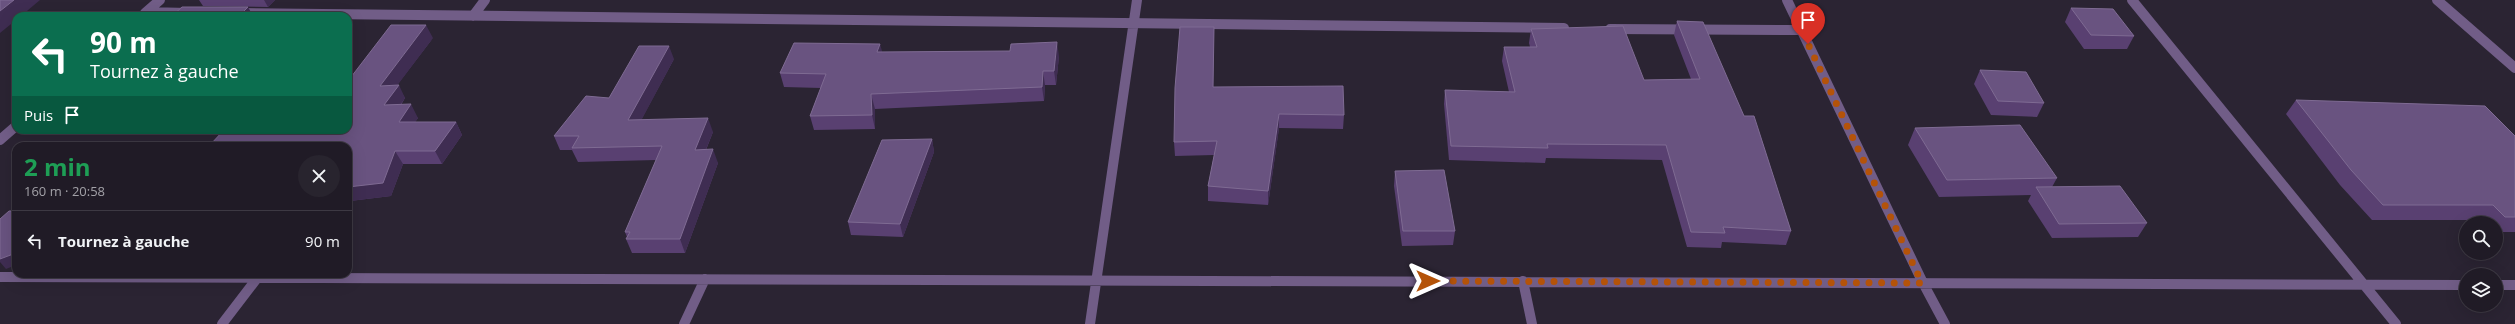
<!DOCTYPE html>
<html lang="fr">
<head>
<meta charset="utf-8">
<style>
  :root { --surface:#201b26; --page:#28242e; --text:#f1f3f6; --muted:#a2a1a7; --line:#3d3943 }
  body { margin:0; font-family:"Open Sans",sans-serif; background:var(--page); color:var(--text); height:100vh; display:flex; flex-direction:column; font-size:15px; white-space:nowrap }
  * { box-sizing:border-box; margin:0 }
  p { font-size:13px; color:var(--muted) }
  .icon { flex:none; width:22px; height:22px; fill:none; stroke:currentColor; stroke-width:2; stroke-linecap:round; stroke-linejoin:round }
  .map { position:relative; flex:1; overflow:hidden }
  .drawer { position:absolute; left:12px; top:142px; width:340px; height:136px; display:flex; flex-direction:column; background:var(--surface); border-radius:12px; box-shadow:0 4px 16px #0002,0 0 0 1px var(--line) }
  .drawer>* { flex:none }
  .guide { position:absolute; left:12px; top:12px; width:340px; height:122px; border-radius:12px; box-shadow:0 4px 16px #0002,0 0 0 1px var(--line); background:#0b6e4f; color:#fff; overflow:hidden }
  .fabs { position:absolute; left:2459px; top:216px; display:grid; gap:8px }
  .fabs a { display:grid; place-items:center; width:44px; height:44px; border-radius:50%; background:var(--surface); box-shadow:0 4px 16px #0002,0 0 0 1px var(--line); font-size:20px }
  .pin { position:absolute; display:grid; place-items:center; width:34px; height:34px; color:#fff; margin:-41px -17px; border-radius:50% 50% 50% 0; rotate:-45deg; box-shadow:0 0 4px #0007 }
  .pin .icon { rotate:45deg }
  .me { position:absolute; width:44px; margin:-22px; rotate:90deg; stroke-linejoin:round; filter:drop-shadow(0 0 3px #0008) }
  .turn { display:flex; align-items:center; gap:14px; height:84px; padding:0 12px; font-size:18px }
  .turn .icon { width:52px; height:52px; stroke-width:2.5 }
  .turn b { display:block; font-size:28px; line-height:34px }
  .then { display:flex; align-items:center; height:38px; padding:0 12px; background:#0003; gap:8px; font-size:15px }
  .round { display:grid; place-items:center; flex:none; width:42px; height:42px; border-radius:21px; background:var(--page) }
  .head { display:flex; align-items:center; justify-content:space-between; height:68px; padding:0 12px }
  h1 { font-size:24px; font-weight:700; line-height:30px; color:#1e9e55 }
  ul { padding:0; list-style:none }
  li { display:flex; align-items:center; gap:12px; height:60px; padding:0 12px; border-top:1px solid var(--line) }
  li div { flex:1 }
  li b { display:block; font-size:15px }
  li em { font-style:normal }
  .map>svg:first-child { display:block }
</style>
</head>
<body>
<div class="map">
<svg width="2515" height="324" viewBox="0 0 2515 324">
  <rect width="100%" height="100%" fill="#2b2433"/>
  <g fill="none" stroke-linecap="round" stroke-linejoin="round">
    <path stroke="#715d87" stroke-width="10" d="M1787,0l136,283 22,41
      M2132,0l264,324
      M2437,0l78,68
      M146,12l42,1
      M145,13l15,-13
      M238,13l1326,15
      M473,16l12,-16
      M1610,29l191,1
      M0,140l16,-14
      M0,277l2466,8
      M1523,281l9,43
      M2496,285h19
      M222,324l36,-47
      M684,324l21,-45
      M1090,324l47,-324"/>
  </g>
  <path fill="#594071" d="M199,0h76l-7,7 -65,-1z
    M2071,8l63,28 -7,13h-43l-19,-27z
    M1677,21l114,210 -5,14 -64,-3 -1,6 -34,-1 -25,-87 -116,-2 -1,5 -96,-3 -5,-56 1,-14 64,2 -7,-31 2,-14h26l-1,-4 2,-14 113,51 47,-1 -17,-44z
    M1214,27l-1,60 131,28 -1,14 -64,-1 -11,77 -60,-4v-15l6,-31 -39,1 -1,-14z
    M433,38l-36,47 8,13 -4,7 17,13 -3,4h41l6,13 -20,29h-39l-12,32 -41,5 -2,-71z
    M882,52l177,4 -3,29h-11l-1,16 -169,8v20l-61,1 -4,-14 11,-28 -37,-1 -4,-14z
    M674,59l-33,61 72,12 -7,18 12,13 -33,90h-53l-6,-14 1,-2 -2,-5 31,-72 -78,2 -6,-12h-12l-6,-14z
    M1980,70l64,33 -7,14 -46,-2 -17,-31z
    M2296,100l219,36v96h-19v-9h-12l-3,-3h-109l-32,-35 -54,-71z
    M1915,128l142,50 -5,9 95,36 -9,14 -86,1 -24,-37 3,-6 -92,2 -31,-52z
    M932,139l2,13 -31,85 -52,-2 -3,-13z
    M1395,171l60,60 -2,14 -51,1 -8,-60z"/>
  <path fill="#3f2d52" d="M14,0h26l-19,16h-5v4l-16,13v-22z
    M264,0h11l-7,7z
    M248,7l5,9h-14z
    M426,25l7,13 -46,61 -7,-13z
    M1214,27v14l-1,60v-14z
    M1057,42l2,14 -3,29 -2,-14z
    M880,44l4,14 -7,-6z
    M669,46l5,13 -40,75 -6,-14z
    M1043,71l2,14 -1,16 -2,-14z
    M399,85l6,13 -14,20 -7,-13z
    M871,94l4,15v20l-3,-14z
    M411,104l7,14 -12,17 -7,-13z
    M1279,114v14l-11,77v-14z
    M708,118l5,14 -13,32 -5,-14z
    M456,122l6,13 -20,29 -7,-13z
    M932,139l2,13 -31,85 -3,-13z
    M713,149l5,14 -33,90 -5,-14z
    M395,151l8,13 -12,32 -41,5 -2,3v-17z
    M16,253v12l-10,4 -6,-7v-3z"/>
  <path fill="#695380" stroke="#7f6b93" d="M0,0h14l-14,11z
    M182,7h66l-9,9h-67z
    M2071,8l42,1 21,27 -43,-1z
    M1677,21l26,1 41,94h10l37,115 -68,-4 2,6 -34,-1 -25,-87 -119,-1 1,4 -97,-2 -6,-56 70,2 -11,-45h33l-6,-18 92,-3 21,54 56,-1z
    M391,25h35l-46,61 19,-1 -15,20 27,-1 -12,18h57l-21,29h-40l-12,32 -35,4v-41h-139l15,-16h124v-49z
    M1180,27h34l-1,60 130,-1 1,29 -65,-1 -11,77 -60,-5 9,-45 -43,1 1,-54z
    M1057,42l-3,29h-11l-1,16 -171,7 1,21 -62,1 16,-42 -46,-1 14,-30 86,1 -3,8 133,-1 1,-7z
    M639,46h30l-41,74 80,-2 -13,32 18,-1 -33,90h-54l4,-7h-5l37,-86 -90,2 7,-12h-25l32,-40 23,2z
    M1980,70l46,2 18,31 -46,-2z
    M2296,100l189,6 30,30v81h-10l-12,-12h-110l-32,-35z
    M2020,125l37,53 -110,2 -32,-52z
    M932,139l-32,85 -52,-2 34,-82z
    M1444,170l11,61h-52l-8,-60z
    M2120,186l27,37 -88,1 -23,-37z
    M9,211h7v42l-16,6v-40z"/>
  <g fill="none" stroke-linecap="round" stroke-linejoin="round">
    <path stroke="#b45309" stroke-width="7" stroke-dasharray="0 12.6" d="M1428,281l494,2 -114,-239"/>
  </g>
</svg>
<div class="fabs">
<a><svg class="icon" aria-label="search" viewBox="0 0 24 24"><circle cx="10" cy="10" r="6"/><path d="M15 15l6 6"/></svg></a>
<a><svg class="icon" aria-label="layers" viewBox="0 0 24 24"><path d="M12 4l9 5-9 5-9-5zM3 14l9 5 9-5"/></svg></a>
</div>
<div class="pin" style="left:1808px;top:44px;background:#d93025"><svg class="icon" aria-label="arrive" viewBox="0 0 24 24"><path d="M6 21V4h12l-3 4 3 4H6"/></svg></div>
<svg class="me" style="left:1428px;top:281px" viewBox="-20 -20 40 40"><path d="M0-17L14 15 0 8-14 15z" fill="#b45309" stroke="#fff" stroke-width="4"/></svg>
<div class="guide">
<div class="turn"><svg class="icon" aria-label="left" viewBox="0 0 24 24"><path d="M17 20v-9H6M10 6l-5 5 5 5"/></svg><div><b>90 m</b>Tournez à gauche</div></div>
<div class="then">Puis<svg class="icon" aria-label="arrive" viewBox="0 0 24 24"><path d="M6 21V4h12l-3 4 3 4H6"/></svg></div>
</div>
<section class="drawer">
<div class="head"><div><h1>2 min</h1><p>160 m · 20:58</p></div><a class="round"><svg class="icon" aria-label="close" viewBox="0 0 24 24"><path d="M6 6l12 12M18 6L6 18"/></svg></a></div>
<ul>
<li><svg class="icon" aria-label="left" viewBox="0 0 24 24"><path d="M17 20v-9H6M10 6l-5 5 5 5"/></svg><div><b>Tournez à gauche</b></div><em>90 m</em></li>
</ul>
</section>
</div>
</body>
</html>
